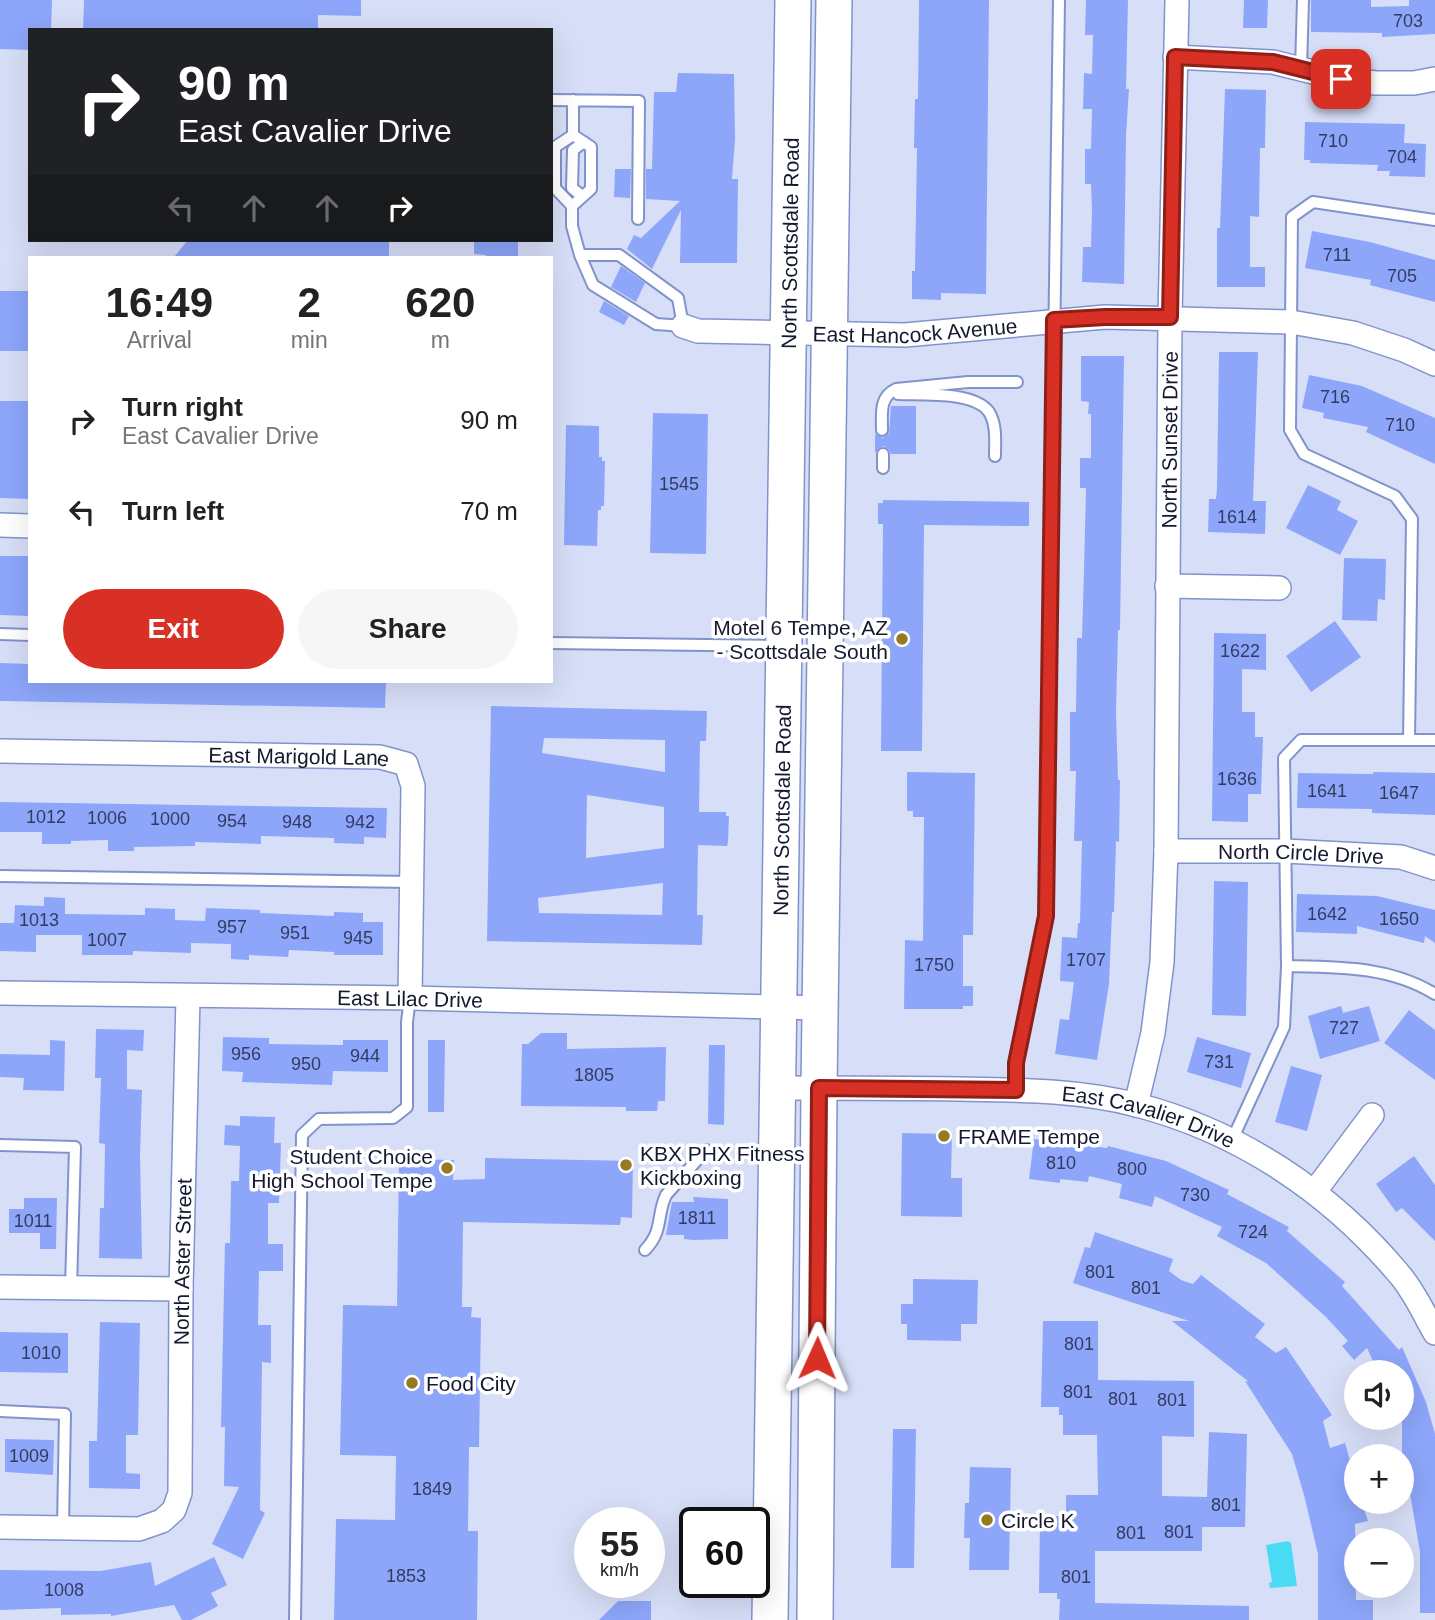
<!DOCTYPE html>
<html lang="en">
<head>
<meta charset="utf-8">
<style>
  :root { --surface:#fff; --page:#f6f6f6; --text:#222; --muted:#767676; --accent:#d93025 }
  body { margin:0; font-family:Helvetica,sans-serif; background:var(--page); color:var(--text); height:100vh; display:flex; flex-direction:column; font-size:26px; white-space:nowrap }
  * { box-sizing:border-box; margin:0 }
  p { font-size:23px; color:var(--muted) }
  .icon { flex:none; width:38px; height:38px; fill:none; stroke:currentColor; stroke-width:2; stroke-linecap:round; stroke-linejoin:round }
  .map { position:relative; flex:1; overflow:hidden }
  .drawer { position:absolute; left:28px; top:256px; width:525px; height:427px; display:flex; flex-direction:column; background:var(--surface); border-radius:0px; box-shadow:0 7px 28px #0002 }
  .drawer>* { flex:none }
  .top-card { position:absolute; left:28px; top:28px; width:525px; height:214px; border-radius:0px; box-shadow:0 7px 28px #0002; background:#202124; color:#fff; overflow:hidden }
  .tools { position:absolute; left:1344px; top:1360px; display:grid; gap:14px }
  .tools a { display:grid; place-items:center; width:70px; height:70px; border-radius:50%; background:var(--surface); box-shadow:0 7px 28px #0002; font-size:35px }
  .speed { position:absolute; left:574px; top:1507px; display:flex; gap:14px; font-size:35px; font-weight:700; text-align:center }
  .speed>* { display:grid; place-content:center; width:91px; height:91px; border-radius:50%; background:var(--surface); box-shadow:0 7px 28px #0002; line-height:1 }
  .speed small { font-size:18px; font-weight:400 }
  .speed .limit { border:4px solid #111; border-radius:10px; background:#fff; color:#111 }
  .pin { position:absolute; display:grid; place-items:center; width:60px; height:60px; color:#fff; margin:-30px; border-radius:14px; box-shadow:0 4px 10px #0006 }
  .me { position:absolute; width:77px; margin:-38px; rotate:1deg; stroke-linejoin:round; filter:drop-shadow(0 0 5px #0008) }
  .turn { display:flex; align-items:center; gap:24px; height:147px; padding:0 35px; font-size:32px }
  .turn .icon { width:91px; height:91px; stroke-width:2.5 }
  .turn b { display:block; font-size:49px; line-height:60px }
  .lanes { display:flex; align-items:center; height:66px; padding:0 35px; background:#0003; justify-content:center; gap:35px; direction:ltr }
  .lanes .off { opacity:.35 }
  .eta { display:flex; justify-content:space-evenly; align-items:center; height:119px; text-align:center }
  .eta b { font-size:42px; font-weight:700; line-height:49px }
  .action { display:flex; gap:14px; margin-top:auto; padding:14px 35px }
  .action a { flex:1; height:80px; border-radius:42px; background:var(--accent); color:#fff; font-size:28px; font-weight:700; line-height:80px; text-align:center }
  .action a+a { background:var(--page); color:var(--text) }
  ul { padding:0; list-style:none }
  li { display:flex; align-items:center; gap:21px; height:91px; padding:0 35px }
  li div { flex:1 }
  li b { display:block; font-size:26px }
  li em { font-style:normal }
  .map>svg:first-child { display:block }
</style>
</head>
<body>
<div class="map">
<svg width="1435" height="1620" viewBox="0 0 1435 1620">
  <rect width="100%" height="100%" fill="#d7dff8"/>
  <path fill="#48dbf3" d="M1288,1541l3,2 6,43 -27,2 -1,-5 3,-1 -6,-37z"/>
  <path fill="#8da6fa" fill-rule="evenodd" d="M0,0h52l-1,30h-21v20l-30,-1z
    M84,0h277v16l-43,-1v15h-235z
    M919,0h70l-3,294 -45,-1v7l-29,-1v-28h3l2,-123h-3l1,-49h3z
    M1086,0h42l-2,89h3l-3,46 -2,149 -42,-2 1,-35h8l1,-38 -1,-25h-6v-35h6l1,-40h-9l1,-36 8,1 1,-39h-8z
    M1244,0h24l-1,28h-24z
    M1311,0h60v7l38,-1v-6h26v34l-53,3v-4l-71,-1z
    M678,73l56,1 1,65 -3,40h6l-1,84h-57l1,-53 -29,59 -25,-20 7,-14 7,3 39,-37 -34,-2v-30h6l2,-77h22z
    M1225,89l41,1 -1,58h-5l-1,69 -9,-1v51h15v20h-48v-59h3z
    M1305,122l100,2 -1,19 22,1 -1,33 -36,-1 1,-5h-13l1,-6 -68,-2v-3h-6z
    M615,169h16l-1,29 -16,-1z
    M1312,231l58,11 65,18v42l-65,-17 1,-5 -66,-12z
    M188,240h201v17h-215z
    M474,240h44v16l-32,1v-2l-12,-1z
    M621,266l24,17 -9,19 -25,-15z
    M0,291h30v60h-30z
    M604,301l25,15 -5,9 -25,-13z
    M1219,352h39l-5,149h13l-1,33 -57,-2 1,-33h7l1,-11z
    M1081,356h43l-4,274h-2l-2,82 2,68h2l-1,62 -3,-1 -2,71h-2l-3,72 -12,76 -42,-6 5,-35 9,1 5,-38 -14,-1 2,-44 15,1 1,-15h2l2,-82h-8l2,-70h-6v-59h6l1,-74h5l2,-68 2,-82h-6v-30h11v-44h-3l1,-12 -8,-1z
    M1309,375l53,11 73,32v46l-69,-32 2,-5 -45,-9 1,-5 -22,-5z
    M0,401h29l1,98 -30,-1z
    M891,406h25v48h-25l-2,-4 -5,-4 -5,2 -4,5v-19l8,4 6,-5z
    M653,413l55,1 -2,140 -56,-1z
    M566,425l33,1v31h3v4h3l-1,45h-3v4h-3l-1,36 -33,-1z
    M1308,485l33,16 -4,9 21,11 -18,34 -54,-27z
    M883,500l146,2v24l-105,-1 -2,226h-41l2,-227h-5v-21h5z
    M0,556h30v60l-30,-1z
    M1344,558l42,1 -1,41 -7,-1 -1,22 -35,-1z
    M1335,621l26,36 -50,35 -25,-36z
    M1214,633l52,1v36l-24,-1v43h13v25h8l-2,57h-13v28l-36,-1z
    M0,663l30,1v17h356l-1,27 -385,-7z
    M491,706l216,5 -1,30h-6l-1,71h27v4h3l-1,26 -1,4 -29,-1 -1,70h6l-1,30 -215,-4zM544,738l121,2v32l-123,-19zM587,795l77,12v41l-78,10zM663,883l-1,32 -123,-2 -1,-15z
    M907,772l68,1 -2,162h-10v51h10v20h-10v3h-59l1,-69 18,1 1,-124h-11v-6h-6z
    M1373,772l62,1v42l-63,-2v-4l-75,-1 1,-35 75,1z
    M0,802l387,6 -1,30 -22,-1v7l-30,-1v-5l-73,-2v8l-66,-2v4l-61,1v4h-26v-11l-37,1v3h-29v-12h-42z
    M1214,881l34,1 -2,134 -34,-1z
    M1297,894l80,2 58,14v33l-10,-7 -1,7 -67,-17v8l-61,-2z
    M44,897l21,1v16l80,1v-7l30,1v11l30,1 1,-13 54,2v3l74,3v-4l29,1v9h20v33h-49v-3l-45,-2 -1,7 -39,-2v5l-18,-1v-15l-40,-1v10l-58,-2v4h-51v-20h-46v17l-36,-1v-28h14l1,-18 29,1z
    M1341,1006l2,7 26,-7 11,35 -60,18 -12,-43z
    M1409,1010l26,20v50l-51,-37z
    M96,1029l48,1 -1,21 -16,-1v39l15,1 -2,64 2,105 -43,-1 1,-50h4l1,-64 -6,-1 2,-65h-6z
    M541,1033h26v16l99,-2 -1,54h-7l-1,10h-31v-4l-105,-1 1,-62h6z
    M223,1037l46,1v6l74,1v-5h45v32l-55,-1 -1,14 -90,-3 1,-10 -21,-1z
    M1197,1037l54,16 -10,35 -54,-16z
    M50,1040l15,1 -1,50 -41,-1 1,-12 -24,-1v-23l50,1z
    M428,1040h17l-1,72h-16z
    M709,1045h16l-1,80 -16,-1z
    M1291,1066l31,9 -15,56 -32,-9z
    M240,1116l35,1 -1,26h7l-2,60h-11v41h15v27h-24l-1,54h13v38l-9,-1 -2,148 5,3 -22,46 -31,-15 27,-57 -15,-1 1,-59h-4l4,-184h5l1,-62h8l1,-35 -16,-1 1,-20 15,1z
    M902,1133l50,1 -1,44h11v39l-61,-1z
    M1034,1139l73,9 1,-2 58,15 63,29 -2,4 62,33 -2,4 58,51 -3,4 57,64 3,-3 24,55 9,32v179h-15v-61l-13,-76 -5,1v-105h-24l-11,-24 -13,12 -12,-14 6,-5 -22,-24 -60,-54 -49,-27 5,-9 -67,-31 -3,11 -33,-9 3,-14 -33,-8 -1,6 -28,-3v4l-31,-4z
    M1414,1156l21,29v56l-33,-33 -6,4 -20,-28z
    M485,1158l148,3 -1,57 -11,-1 -1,8 -157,-3 -1,85h10l-1,10 10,1 -2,129h-10l-1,84h10l-1,89h-143l2,-101 59,1 1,-64 -56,-1 3,-150 54,1 2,-147 55,1 -1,20 32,-1z
    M693,1197l35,2v40l-35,1 -9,-1v-4h-18l6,-33h22z
    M24,1198h33l-1,51h-16v-16h-31v-24h15z
    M1095,1232l78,27 -4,12 12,9 12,4 8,-9 64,49 -10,13 21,16 10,-6 46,68 -9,6 7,27 15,-5 11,39v20h6l6,19 -13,3 1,76h17v20h-55v-66l-14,-59 -12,-41 -47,-73 4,1 -77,-61h17l-116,-38 12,-36 5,1z
    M913,1279l65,1 -1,44h-16v17l-54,-1v-16h-6v-20h12z
    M1043,1321h55v59l96,1v56l-32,-1v60l45,1 2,-65 38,2 -2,93h-43v24h-107v52l154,3v14h-190l1,-21h-3v-6h-18l1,-77h20v-4h6v-17h32l-1,-60h-34v-20h-4v-8h-18z
    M100,1322l40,1 -2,112h-12v38l14,1v15l-51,-1v-47h8z
    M0,1332l68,1v40l-68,-1z
    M893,1429h23l-2,139h-23z
    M5,1439l49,1 -1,35 -48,-3z
    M970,1467l41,1 -2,102h-40l1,-32h-6l1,-35h4z
    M214,1557l13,28 -16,8 7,13 -27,14h-9l-8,-15 -63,11v-2l-50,1v-7l-61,2v-40l101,1 50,-9 4,24z
    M618,1601h33v19h-52z"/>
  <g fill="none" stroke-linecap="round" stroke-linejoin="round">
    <g stroke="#8193cb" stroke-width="14">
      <path id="lane" d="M1301,69l2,-69
        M551,100l88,1 -1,118
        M573,135l-18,12v41l17,18v20l8,29 13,30 63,39 27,2 -5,-28 -59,-43h-39
        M573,135v-35
        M582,196l-10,-8 1,-38 11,-8
        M572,206l19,-17v-42l-18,-12
        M898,394c24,1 76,-3 91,18 8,13 6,30 6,44
        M882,430c0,-16 -3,-33 14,-41l72,-7h49
        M883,454v14
        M0,634l30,1
        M551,643l228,3
        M1409,740l3,-221 -17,-23 -91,-42 -14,-24 2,-213 21,-15 122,18
        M0,876l412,6
        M1287,966c51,1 103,0 148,28
        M1016,1090v-27l30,-147 13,-916
        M1232,1140l52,-113 3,-61 -3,-208 17,-18h134
        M0,1145l75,2 -4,141
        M645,1250c19,-20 11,-34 21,-55l40,-45
        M0,1411l65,3 -2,113
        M295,1620l7,-485 17,-16 74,-1 14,-11v-85l3,-24"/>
    </g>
    <g stroke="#8193cb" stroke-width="26">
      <g id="street">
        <path d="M1175,57l98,5 68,17 35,4h38l21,-4"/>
        <path id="s1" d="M683,326l15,5 207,4 200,-18 186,5 62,11 51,17 31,14"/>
        <path d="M0,525l30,1"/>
        <path d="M1167,586l112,2"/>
        <path id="s2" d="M0,751l380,6 26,7 7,22 -3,212"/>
        <path id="s3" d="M1166,851h119l116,6 34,11"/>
        <path id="s4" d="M0,993l410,5 410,10"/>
        <path id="s5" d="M779,1088c60,0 120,0 180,1 60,1 120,1 178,16 104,27 194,88 262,169 15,17 25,40 36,59"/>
        <path id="s6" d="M1136,1105l17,-72 9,-71 4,-111 4,-534 7,-317"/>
        <path d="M1315,1191l57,-76"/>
        <path d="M0,1287l181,2"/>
        <path id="s7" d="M0,1527l139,2 23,-8 12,-11 6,-17 1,-204 7,-292"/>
      </g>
    </g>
    <g stroke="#8193cb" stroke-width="38">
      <g id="primary">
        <path id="s8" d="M770,1620l23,-1620"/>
        <path d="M815,1620l4,-532 15,-1088"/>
      </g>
    </g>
    <use href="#lane" stroke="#fff" stroke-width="10"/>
    <use href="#street" stroke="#fff" stroke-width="23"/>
    <use href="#primary" stroke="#fff" stroke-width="35"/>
  </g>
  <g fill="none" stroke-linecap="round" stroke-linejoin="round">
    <g stroke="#8d1f18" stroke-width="18">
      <path id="route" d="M817,1358l2,-270 197,2v-27l30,-147 8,-596 51,-3h65l5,-260 98,5 68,17"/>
    </g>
    <use href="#route" stroke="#d93025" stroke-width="12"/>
  </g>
  <g fill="#967a22" stroke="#fff" stroke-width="2.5">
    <circle cx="902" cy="639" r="7"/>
    <circle cx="944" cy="1136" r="7"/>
    <circle cx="626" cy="1165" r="7"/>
    <circle cx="447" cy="1168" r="7"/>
    <circle cx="412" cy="1383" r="7"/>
    <circle cx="987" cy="1520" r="7"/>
  </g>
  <g text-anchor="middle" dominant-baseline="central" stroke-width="7" stroke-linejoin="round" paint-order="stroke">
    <g font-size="18" fill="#323c61">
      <text x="1408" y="21">703</text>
      <text x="1333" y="141">710</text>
      <text x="1402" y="157">704</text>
      <text x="1337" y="255">711</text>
      <text x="1402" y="276">705</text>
      <text x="1335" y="397">716</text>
      <text x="1400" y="425">710</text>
      <text x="679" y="484">1545</text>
      <text x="1237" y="517">1614</text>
      <text x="1240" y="651">1622</text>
      <text x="1237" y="779">1636</text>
      <text x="1327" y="791">1641</text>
      <text x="1399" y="793">1647</text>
      <text x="46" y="817">1012</text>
      <text x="107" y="818">1006</text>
      <text x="170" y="819">1000</text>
      <text x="232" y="821">954</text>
      <text x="297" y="822">948</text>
      <text x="360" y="822">942</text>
      <text x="1327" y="914">1642</text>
      <text x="1399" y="919">1650</text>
      <text x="39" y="920">1013</text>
      <text x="232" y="927">957</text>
      <text x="295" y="933">951</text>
      <text x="358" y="938">945</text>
      <text x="107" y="940">1007</text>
      <text x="1086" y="960">1707</text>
      <text x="934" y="965">1750</text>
      <text x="1344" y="1028">727</text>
      <text x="246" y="1054">956</text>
      <text x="365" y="1056">944</text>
      <text x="1219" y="1062">731</text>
      <text x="306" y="1064">950</text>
      <text x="594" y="1075">1805</text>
      <text x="1061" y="1163">810</text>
      <text x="1132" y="1169">800</text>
      <text x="1195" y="1195">730</text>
      <text x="697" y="1218">1811</text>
      <text x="33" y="1221">1011</text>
      <text x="1253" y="1232">724</text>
      <text x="1100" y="1272">801</text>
      <text x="1146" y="1288">801</text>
      <text x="1079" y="1344">801</text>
      <text x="41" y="1353">1010</text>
      <text x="1078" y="1392">801</text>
      <text x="1123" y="1399">801</text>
      <text x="1172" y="1400">801</text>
      <text x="29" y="1456">1009</text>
      <text x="432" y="1489">1849</text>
      <text x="1226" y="1505">801</text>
      <text x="1179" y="1532">801</text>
      <text x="1131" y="1533">801</text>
      <text x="406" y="1576">1853</text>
      <text x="1076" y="1577">801</text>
      <text x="64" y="1590">1008</text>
    </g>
    <g font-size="21" fill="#13192e" stroke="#fff">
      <text stroke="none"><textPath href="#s8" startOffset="1377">North Scottsdale Road</textPath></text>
      <text stroke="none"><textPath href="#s1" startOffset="233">East Hancock Avenue</textPath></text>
      <text stroke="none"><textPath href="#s6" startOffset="668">North Sunset Drive</textPath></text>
      <text stroke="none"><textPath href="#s2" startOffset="299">East Marigold Lane</textPath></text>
      <text stroke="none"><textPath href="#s8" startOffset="810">North Scottsdale Road</textPath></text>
      <text stroke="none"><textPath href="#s3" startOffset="135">North Circle Drive</textPath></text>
      <text stroke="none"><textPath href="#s4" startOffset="410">East Lilac Drive</textPath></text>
      <text stroke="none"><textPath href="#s5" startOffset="373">East Cavalier Drive</textPath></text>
      <text stroke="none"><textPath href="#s7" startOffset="429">North Aster Street</textPath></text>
    </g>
    <g font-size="21" fill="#13192e" stroke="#fff" text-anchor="start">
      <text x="888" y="627" text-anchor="end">Motel 6 Tempe, AZ<tspan x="888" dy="24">- Scottsdale South</tspan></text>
      <text x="958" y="1136">FRAME Tempe</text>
      <text x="640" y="1153">KBX PHX Fitness<tspan x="640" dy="24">Kickboxing</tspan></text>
      <text x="433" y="1156" text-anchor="end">Student Choice<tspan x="433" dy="24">High School Tempe</tspan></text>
      <text x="426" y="1383">Food City</text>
      <text x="1001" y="1520">Circle K</text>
    </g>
  </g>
</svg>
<div class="tools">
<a><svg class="icon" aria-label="sound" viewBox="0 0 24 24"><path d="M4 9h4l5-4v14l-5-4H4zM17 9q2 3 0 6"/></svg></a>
<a>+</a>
<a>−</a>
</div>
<div class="speed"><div>55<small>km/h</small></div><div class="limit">60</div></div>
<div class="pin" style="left:1341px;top:79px;background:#d93025"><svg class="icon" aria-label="arrive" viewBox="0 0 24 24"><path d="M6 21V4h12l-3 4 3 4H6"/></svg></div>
<svg class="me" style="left:817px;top:1358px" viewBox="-20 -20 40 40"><path d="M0-17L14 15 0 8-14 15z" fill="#d93025" stroke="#fff" stroke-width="4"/></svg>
<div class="top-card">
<div class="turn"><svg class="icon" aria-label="right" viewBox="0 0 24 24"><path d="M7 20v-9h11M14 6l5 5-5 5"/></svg><div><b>90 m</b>East Cavalier Drive</div></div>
<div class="lanes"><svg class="icon off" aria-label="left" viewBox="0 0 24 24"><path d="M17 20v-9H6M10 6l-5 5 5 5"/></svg><svg class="icon off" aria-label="ahead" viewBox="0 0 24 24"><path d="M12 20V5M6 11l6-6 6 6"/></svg><svg class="icon off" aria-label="ahead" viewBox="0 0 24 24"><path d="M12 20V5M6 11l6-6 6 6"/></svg><svg class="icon" aria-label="right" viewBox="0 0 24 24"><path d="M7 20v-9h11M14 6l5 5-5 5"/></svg></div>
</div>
<section class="drawer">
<div class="eta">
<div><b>16:49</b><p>Arrival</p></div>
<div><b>2</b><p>min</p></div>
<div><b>620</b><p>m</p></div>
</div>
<ul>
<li><svg class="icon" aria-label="right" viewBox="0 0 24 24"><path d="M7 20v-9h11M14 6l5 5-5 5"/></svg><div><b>Turn right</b><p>East Cavalier Drive</p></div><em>90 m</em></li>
<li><svg class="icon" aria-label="left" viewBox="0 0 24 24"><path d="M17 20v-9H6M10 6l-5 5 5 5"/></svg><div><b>Turn left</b></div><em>70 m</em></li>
</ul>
<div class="action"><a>Exit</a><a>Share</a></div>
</section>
</div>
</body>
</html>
